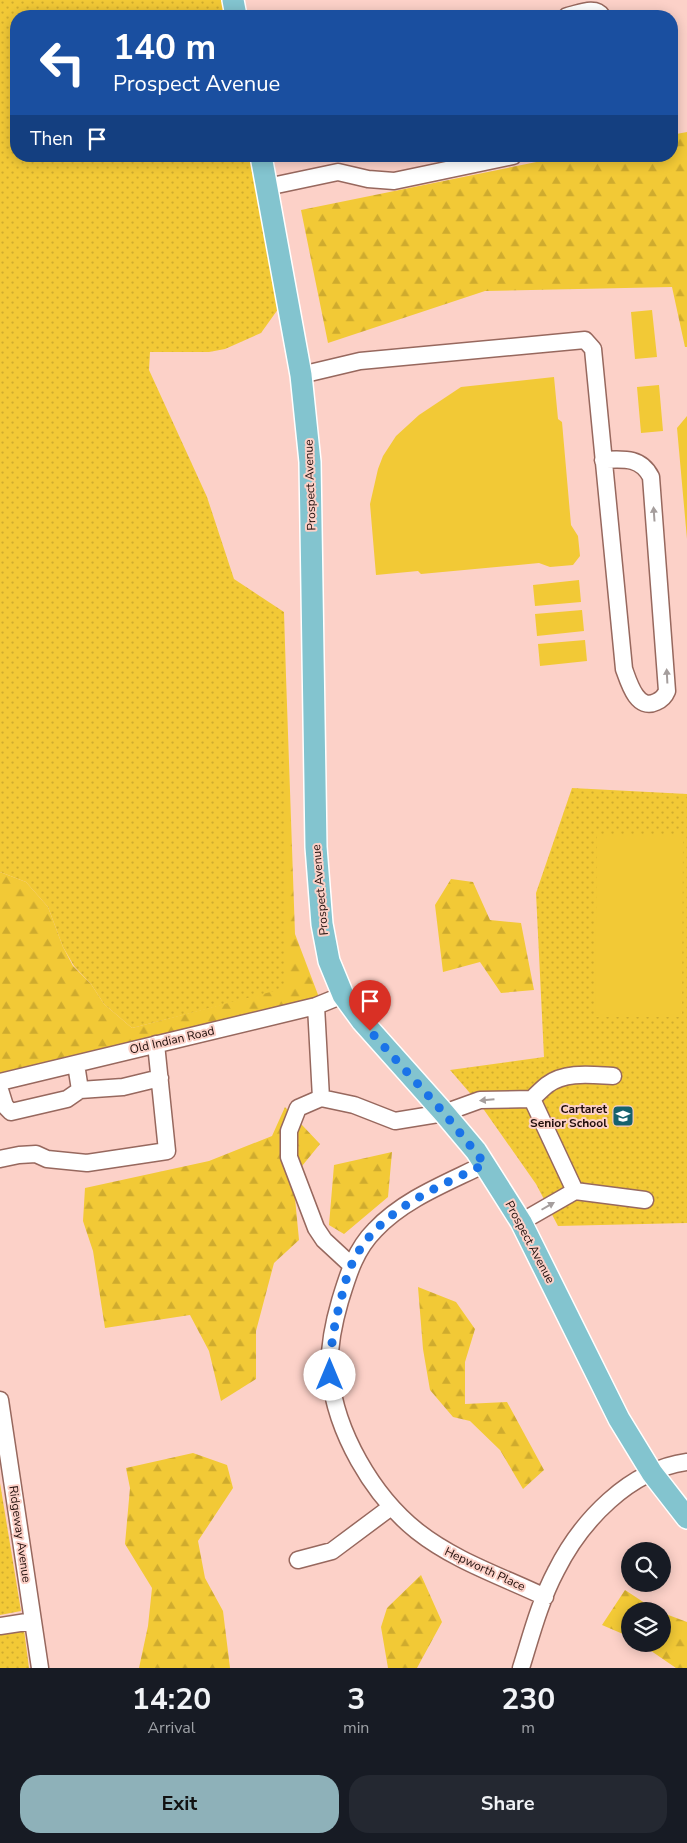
<!DOCTYPE html>
<html lang="en">
<head>
<meta charset="utf-8">
<style>
  :root { --surface:#171b24; --page:#242831; --text:#f1f3f6; --muted:#9ea1a6; --accent:#8eb1b9 }
  body { margin:0; font-family:"Nunito Sans",sans-serif; background:var(--page); color:var(--text); height:100vh; display:flex; flex-direction:column; font-size:19px; white-space:nowrap }
  * { box-sizing:border-box; margin:0 }
  p { font-size:16px; color:var(--muted) }
  .icon { flex:none; width:28px; height:28px; fill:none; stroke:currentColor; stroke-width:2; stroke-linecap:round; stroke-linejoin:round }
  .map { position:relative; height:1668px; overflow:hidden }
  .drawer { display:flex; flex-direction:column; background:var(--surface); flex:1 }
  .drawer>* { flex:none }
  .banner { position:absolute; left:10px; top:10px; width:668px; height:152px; border-radius:20px; box-shadow:0 2px 12px #0003; background:#1a4fa0; color:#fff; overflow:hidden }
  .buttons { position:absolute; left:621px; top:1542px; display:grid; gap:10px }
  .buttons a { display:grid; place-items:center; width:50px; height:50px; border-radius:50%; background:var(--surface); box-shadow:0 2px 12px #0003; font-size:25px }
  .pin { position:absolute; display:grid; place-items:center; width:42px; height:42px; color:#fff; margin:-51px -21px; border-radius:50% 50% 50% 0; rotate:-45deg; box-shadow:0 0 5px #0007 }
  .pin .icon { rotate:45deg }
  .me { position:absolute; width:55px; margin:-28px; rotate:0deg; stroke-linejoin:round; filter:drop-shadow(0 0 4px #0008) }
  .turn { display:flex; align-items:center; gap:18px; height:105px; padding:0 20px; font-size:22px }
  .turn .icon { width:65px; height:65px; stroke-width:2.5 }
  .turn b { display:block; font-size:35px; line-height:42px }
  .then { display:flex; align-items:center; height:48px; padding:0 20px; background:#0003; gap:10px; font-size:19px }
  .eta { display:flex; justify-content:space-evenly; align-items:center; height:85px; text-align:center }
  .eta b { font-size:30px; font-weight:700; line-height:35px }
  .primary-button { display:flex; gap:10px; margin-top:auto; padding:10px 20px }
  .primary-button a { flex:1; height:58px; border-radius:20px; background:var(--accent); color:#111; font-size:20px; font-weight:700; line-height:58px; text-align:center }
  .primary-button a+a { background:var(--page); color:var(--text) }
  .map>svg:first-child { display:block }
</style>
</head>
<body>
<div class="map">
<svg width="687" height="1668" viewBox="0 0 687 1668">
  <defs>
    <pattern id="grass-dots" width="8" height="8" patternUnits="userSpaceOnUse" patternTransform="scale(1.25)"><rect width="8" height="8" fill="#f2c936"/><path d="M2 2h.1M6 6h.1" fill="none" stroke="#cfab2e" stroke-width="1.8" stroke-linecap="round"/></pattern>
    <pattern id="forest-firs" width="22" height="20" patternUnits="userSpaceOnUse" patternTransform="scale(1.25)"><rect width="22" height="20" fill="#f2c936"/><path d="M5 1l3.5 6h-7zM16 11l3.5 6h-7z" fill="#cfab2e"/></pattern>
  </defs>
  <rect width="100%" height="100%" fill="#fcd1c8"/>
  <path fill="url(#grass-dots)" d="M0,0h223l3,16h-210v140h235l30,149 -20,28 -36,16 -16,3h-59l-1,18 58,127 27,82 50,33 2,64v313l-154,39 -28,-24 -13,-20 -17,-18 -11,-19 -15,-40 -22,-25 -26,-10z
    M572,788l115,6v429l-129,3 -22,-42 -54,-77 -32,-37 94,-13 -8,-164z
    M0,1483l21,128 -21,4z
    M24,1630l5,38h-29v-35z"/>
  <path fill="url(#forest-firs)" d="M687,132v215h-2l-13,-60 -187,4 -157,52 -27,-133 265,-54h105v-21z
    M286,676l9,258 25,66 -320,81v-209l26,10 22,25 15,40 10,19 18,18 13,20 28,24 154,-40z
    M451,879l22,3 17,38 31,3 13,67 -33,3 -21,-31 -37,10 -8,-67z
    M285,1107l35,37 -27,33 6,63 -25,23 -18,68v48l-35,22 -12,-50 -19,-36 -85,13 -12,-77 -10,-30 2,-33 124,-27 63,-25z
    M392,1152l-4,45 -44,37 -15,-9 5,-60z
    M418,1287l38,15 19,27 -10,33v42l42,-2 37,68 -21,19 -23,-39 -30,-29 -17,-4 -23,-27 -7,-41z
    M193,1453l34,12 6,23 -35,53 7,37 18,33 7,57h-91l9,-42 4,-38 -27,-44 5,-56 -4,-20z
    M421,1575l21,47 -25,46h-29l-7,-41 6,-19z
    M625,1590l32,21h-27v26l-28,-12z
    M663,1613l24,9v46h-11l-35,-24h21z"/>
  <path fill="#f2c936" d="M652,310l5,47 -22,2 -4,-47z
    M554,377l4,42 4,3 9,103 7,11 2,20 -7,9 -23,2 -11,-4 -118,11 -3,-3 -42,4 -6,-71 8,-35 5,-13 13,-20 23,-21 42,-28z
    M659,385l4,46 -22,2 -4,-46z
    M687,416v123l-10,-111z
    M579,580l2,22 -46,4 -2,-21z
    M582,610l2,21 -47,5 -2,-22z
    M585,640l2,21 -47,5 -2,-22z
    M597,834h86l-1,183h-87z"/>
  <g fill="none" stroke-linecap="round" stroke-linejoin="round">
    <g stroke="#97685e" stroke-width="19">
      <path id="minor" d="M567,16c11,-2 28,-11 35,0
        M267,187l71,-15 30,7 26,2 119,-25
        M301,375l59,-14 225,-21 8,9 31,320c5,14 13,42 32,33 5,-2 9,-6 11,-11l-16,-214c-10,-20 -27,-18 -48,-17
        M316,1006l5,92
        M76,1064l4,26 43,-3 37,-9
        M0,1082l316,-76 27,-11
        M0,1090l5,16 6,6 56,-13 13,-9
        M532,1099l43,92
        M0,1159l19,-4 17,-1 11,5 40,4 80,-12 -11,-107
        M485,1164c-38,19 -81,35 -110,66 -20,20 -27,45 -35,71 -7,24 -12,49 -10,74 6,57 42,120 87,156 38,30 84,45 128,66
        M521,1222l54,-31 70,9
        M351,1265l-27,-25 -8,-12 -27,-71v-26l9,-23 23,-10 33,7 41,16 49,-8 36,-13 52,-1c5,-5 10,-10 15,-14 18,-14 45,-10 66,-9
        M0,1400l40,268
        M298,1560l34,-9 59,-44
        M0,1626l33,-5
        M521,1668c10,-32 19,-67 35,-97 25,-50 73,-101 131,-109"/>
    </g>
    <g stroke="#fff" stroke-width="24">
      <path id="major" d="M233,0l3,16
        M261,156l40,219 9,87 6,385 6,77 7,37 14,34 19,26 82,92 32,38 45,71 98,197 33,54 35,45"/>
    </g>
    <use href="#minor" stroke="#fff" stroke-width="16"/>
    <use href="#major" stroke="#83c4cf" stroke-width="21"/>
  </g>
  <defs><path id="oneway-solid" d="M-6-.8H1V-3.2L6.5 0L1 3.2V.8H-6Z" transform="scale(1.25)"/></defs>
  <g fill="#a59e9d">
    <use href="#oneway-solid" transform="translate(654 514) rotate(-94)"/>
    <use href="#oneway-solid" transform="translate(667 676) rotate(-93)"/>
    <use href="#oneway-solid" transform="translate(487 1100) rotate(175)"/>
    <use href="#oneway-solid" transform="translate(548 1206) rotate(-30)"/>
  </g>
  <g fill="none" stroke-linecap="round" stroke-linejoin="round">
    <path stroke="#1a73e8" stroke-width="9" stroke-dasharray="0 16.2" d="M330,1375c0,-27 4,-50 11,-76 3,-11 5,-22 10,-33 24,-55 84,-77 134,-102l-41,-51 -74,-82"/>
  </g>
  <defs>
    <g id="school-square" transform="scale(1.125)"><rect x="-9" y="-9" width="18" height="18" rx="4" fill="#15616e" stroke="#fcd1c8"/><path d="M0-5L7-2L0 1L-7-2ZM-4 1L0 2.5L4 1V4Q0 6-4 4Z" fill="#fff"/></g>
  </defs>
  <g fill-rule="evenodd">
    <use href="#school-square" x="623" y="1116"/>
  </g>
  <g text-anchor="middle" dominant-baseline="central" stroke-width="4" stroke-linejoin="round" paint-order="stroke">
    <g font-size="12" fill="#1f0d0a" stroke="#fcd1c8">
      <text transform="translate(310 485) rotate(-92)">Prospect Avenue</text>
      <text transform="translate(320 890) rotate(-95)">Prospect Avenue</text>
      <text transform="translate(172 1040) rotate(-13)">Old Indian Road</text>
      <text transform="translate(530 1242) rotate(62)">Prospect Avenue</text>
      <text transform="translate(20 1534) rotate(82)">Ridgeway Avenue</text>
      <text transform="translate(485 1569) rotate(25)">Hepworth Place</text>
    </g>
    <g font-size="12" font-weight="bold" fill="#1f0d0a" stroke="#fcd1c8" text-anchor="end">
      <text x="607" y="1109">Cartaret<tspan x="607" dy="14">Senior School</tspan></text>
    </g>
  </g>
</svg>
<div class="buttons">
<a><svg class="icon" aria-label="search" viewBox="0 0 24 24"><circle cx="10" cy="10" r="6"/><path d="M15 15l6 6"/></svg></a>
<a><svg class="icon" aria-label="layers" viewBox="0 0 24 24"><path d="M12 4l9 5-9 5-9-5zM3 14l9 5 9-5"/></svg></a>
</div>
<div class="pin" style="left:370px;top:1031px;background:#d93025"><svg class="icon" aria-label="arrive" viewBox="0 0 24 24"><path d="M6 21V4h12l-3 4 3 4H6"/></svg></div>
<svg class="me" style="left:330px;top:1375px" viewBox="-20 -20 40 40"><circle r="19" fill="#fff"/><path d="M0-13L10 11 0 6-10 11z" fill="#1a73e8"/></svg>
<div class="banner">
<div class="turn"><svg class="icon" aria-label="left" viewBox="0 0 24 24"><path d="M17 20v-9H6M10 6l-5 5 5 5"/></svg><div><b>140 m</b>Prospect Avenue</div></div>
<div class="then">Then<svg class="icon" aria-label="arrive" viewBox="0 0 24 24"><path d="M6 21V4h12l-3 4 3 4H6"/></svg></div>
</div>
</div>
<section class="drawer">
<div class="eta">
<div><b>14:20</b><p>Arrival</p></div>
<div><b>3</b><p>min</p></div>
<div><b>230</b><p>m</p></div>
</div>
<div class="primary-button"><a>Exit</a><a>Share</a></div>
</section>
</body>
</html>
